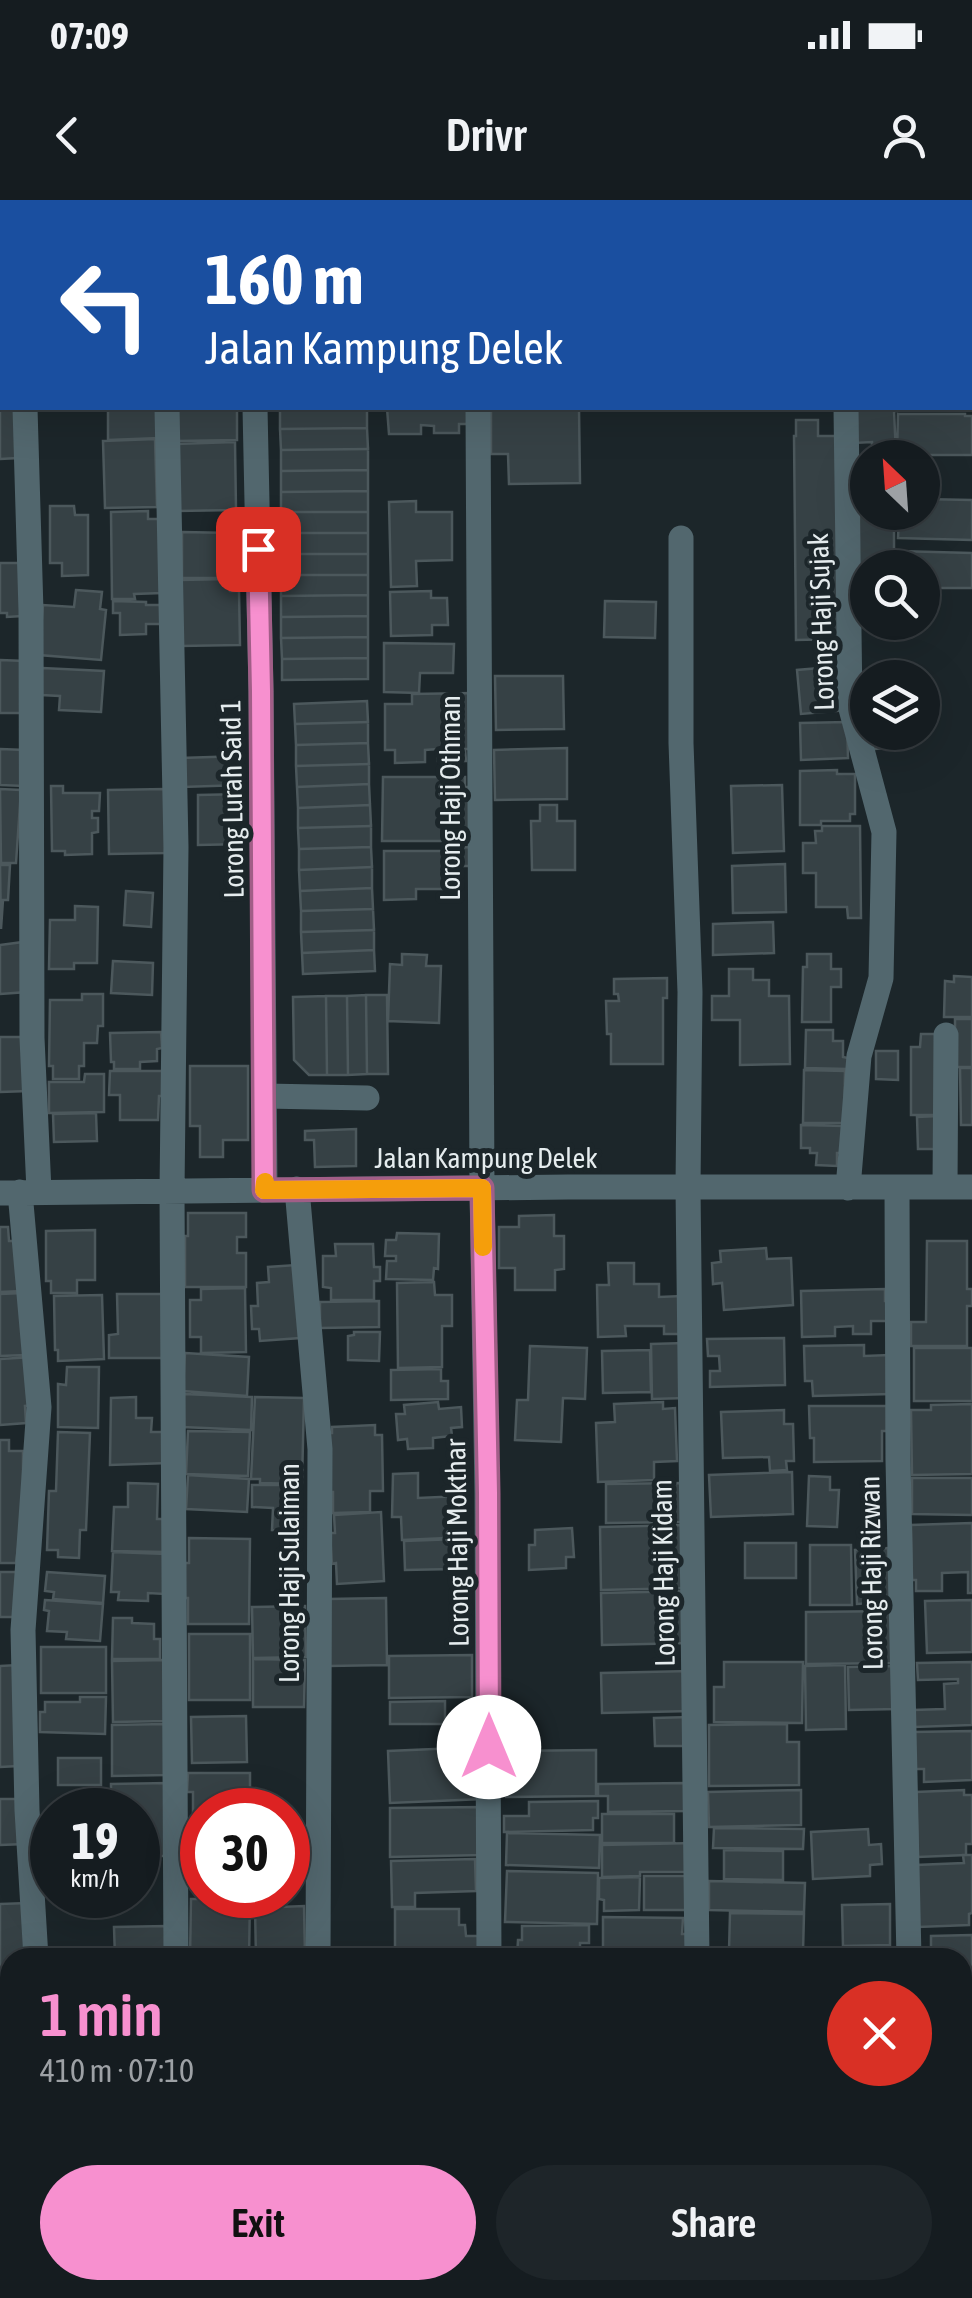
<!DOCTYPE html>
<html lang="en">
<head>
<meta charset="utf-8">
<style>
  :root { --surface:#151c20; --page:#1e2529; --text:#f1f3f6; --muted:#9da1a5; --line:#343a3e; --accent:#f790cf }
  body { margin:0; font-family:"Asap Condensed",sans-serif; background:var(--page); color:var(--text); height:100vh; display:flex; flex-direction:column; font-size:38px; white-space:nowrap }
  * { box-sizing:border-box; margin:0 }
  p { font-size:32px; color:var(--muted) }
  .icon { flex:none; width:55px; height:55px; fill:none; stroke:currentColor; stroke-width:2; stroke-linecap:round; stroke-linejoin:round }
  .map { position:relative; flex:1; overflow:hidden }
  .drawer { position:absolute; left:0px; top:1748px; width:972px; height:352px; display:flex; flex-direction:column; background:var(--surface); border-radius:30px 30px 0 0; box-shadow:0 10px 40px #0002,0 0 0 2px var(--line) }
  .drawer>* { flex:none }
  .top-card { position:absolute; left:0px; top:0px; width:972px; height:210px; box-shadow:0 10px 40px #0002,0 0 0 2px var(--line); background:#1a4fa0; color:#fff; overflow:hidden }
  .needle { width:65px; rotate:335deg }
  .buttons { position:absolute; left:850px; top:240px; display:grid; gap:20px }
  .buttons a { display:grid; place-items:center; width:90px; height:90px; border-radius:50%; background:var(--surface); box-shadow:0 10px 40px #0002,0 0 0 2px var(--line); font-size:50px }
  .speed { position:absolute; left:30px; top:1588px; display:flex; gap:20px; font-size:50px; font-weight:700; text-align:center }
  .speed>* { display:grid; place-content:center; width:130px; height:130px; border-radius:50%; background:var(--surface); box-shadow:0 10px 40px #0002,0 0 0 2px var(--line); line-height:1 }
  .speed small { font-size:25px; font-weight:400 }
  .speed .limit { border:15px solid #d22; background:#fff; color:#111 }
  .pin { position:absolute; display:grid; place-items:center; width:85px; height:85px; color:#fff; margin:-42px; border-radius:20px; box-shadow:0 5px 15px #0006 }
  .me { position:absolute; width:110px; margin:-55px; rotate:0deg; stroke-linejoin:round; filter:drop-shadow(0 0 8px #0008) }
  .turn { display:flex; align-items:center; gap:35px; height:210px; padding:0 40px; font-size:45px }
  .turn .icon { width:130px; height:130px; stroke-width:2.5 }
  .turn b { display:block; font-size:70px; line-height:85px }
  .round { display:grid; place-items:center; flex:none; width:105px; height:105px; border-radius:52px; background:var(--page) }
  .overview { display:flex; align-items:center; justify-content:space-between; height:170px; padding:0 40px }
  h1 { font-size:60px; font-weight:600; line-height:75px; color:var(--accent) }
  .action { display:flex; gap:20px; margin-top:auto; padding:20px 40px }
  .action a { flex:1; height:115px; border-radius:60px; background:var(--accent); color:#111; font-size:40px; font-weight:600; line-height:115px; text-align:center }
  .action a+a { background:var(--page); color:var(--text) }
  .status { display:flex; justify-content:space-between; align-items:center; height:70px; padding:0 50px; background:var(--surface); direction:ltr }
  .status svg { height:28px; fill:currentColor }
  header { display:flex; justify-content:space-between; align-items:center; height:130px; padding:0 40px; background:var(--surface); font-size:45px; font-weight:600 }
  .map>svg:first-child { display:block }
</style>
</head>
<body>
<div class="status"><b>07:09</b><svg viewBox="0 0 49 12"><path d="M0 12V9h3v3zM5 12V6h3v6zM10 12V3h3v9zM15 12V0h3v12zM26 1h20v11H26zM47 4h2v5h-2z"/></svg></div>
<header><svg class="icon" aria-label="back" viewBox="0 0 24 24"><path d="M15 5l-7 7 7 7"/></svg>Drivr<svg class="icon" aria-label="person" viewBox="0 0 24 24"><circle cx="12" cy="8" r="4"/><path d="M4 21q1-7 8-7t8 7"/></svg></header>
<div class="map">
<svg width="972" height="2098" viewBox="0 0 972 2098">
  <rect width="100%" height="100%" fill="#1c262a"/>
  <path fill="#364145" stroke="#4c585c" stroke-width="2.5" d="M0,182h2v26h16v50l-18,1z
    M108,208h52v30l-52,2z
    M177,208h60v32l-60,1z
    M280,208h87v20l-87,1z
    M387,208h82v16h-10v9h-25v-7l-13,-1v9h-32z
    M491,208h88l1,75 -71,1 -1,-30h-17z
    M853,208h44v3h-3l2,43 -24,1v-13l-18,1z
    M898,214h67v2h7v39h-75z
    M796,220h22v16h20l3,203 -45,1 -2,-204h2z
    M367,228l1,21 -87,1 -1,-21z
    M155,239l2,68 -52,1 -2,-67z
    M235,242l1,68 -59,1 -1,-67z
    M368,249v21l-87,1v-21z
    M368,270v21l-87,1v-21z
    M368,291v21h-87v-20z
    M859,293h9v19h26v53h-35z
    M922,299l50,1v40l-74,-2 1,-26h23z
    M416,301v11h36v48l-36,1 1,25 -26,1 -2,-85z
    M50,306h24l1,9h13v60l-26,1v-13h-12z
    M148,311v8h12l2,74 -28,1 1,5h-23l-1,-87z
    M281,312h87v21h-87z
    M182,332l51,1v45h-51z
    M281,333h87v21h-87z
    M897,351l75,2v35h-50v-20h-25z
    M281,354h87v21h-87z
    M0,363h21l1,53 -15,1v-4h-7z
    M281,375h87v20l-87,1z
    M230,379v12h9l1,54 -60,1 -1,-66z
    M76,390l26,2 -2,17 6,1 -5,50 -62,-5 4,-50 31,2z
    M431,391v7h16l1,27h-16v10l-41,1 -1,-44z
    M368,395v21l-87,1v-21z
    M113,401l33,1v3h18v19h-18v10l-26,1v-22h-7z
    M605,401l51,1 -1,36 -51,-1z
    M368,416v21l-87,1v-21z
    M368,437v21l-86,1 -1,-21z
    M384,443l70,1 -1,29h-33l-1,20 -35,-1z
    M368,458v21l-86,1v-21z
    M0,460l25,1 -2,52h-23z
    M843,466l4,44 -46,4 -4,-44z
    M42,468l62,3 -3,41 -42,-2 1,-14 -19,-1z
    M890,473v5h-22v54h29l1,14 -31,4 -8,-73z
    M495,476h68l1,53 -68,1z
    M473,493l1,56h-9l1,12h-28v-12l-13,1v12l-30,1v-13h-10v-46h27v-10z
    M367,501l1,21 -73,2 -1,-20z
    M368,522v21l-72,2 -1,-21z
    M847,522l1,36 -47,2 -1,-37z
    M368,543l1,21 -73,2v-21z
    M567,548v51l-72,1 -1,-50z
    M0,549l25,1 -1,36 -24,-1z
    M241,556l1,29 -60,2 -1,-29z
    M369,564v20l-72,3 -1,-21z
    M837,570v4h18v40h-5v7h-29v4h-21v-54z
    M383,577h82v10h9l-1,54h-91z
    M369,584l1,21 -72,3 -1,-21z
    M782,585l2,66 -51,2 -2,-67z
    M51,586h12v7h37l-1,18h-7v7h6v14l-6,1v21l-27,1v-4h-13z
    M0,589l21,1 -5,73h-15z
    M165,589v64l-56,1 -1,-64z
    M244,594l1,50 -47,1v-50z
    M370,605l1,21 -73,2v-20z
    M540,605h17v16h18v49h-43l-1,-49h9z
    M371,626v21l-72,2 -1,-21z
    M822,626h38l1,92h-13l-1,-11h-31v-34h-13v-30h13l-1,-12h7z
    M371,647l1,20 -73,3v-21z
    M472,647v19h-15v23h-41v10l-32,1v-49h67v-3z
    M785,664l1,48 -53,1 -1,-47z
    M0,665h10l-2,35h-5l-2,29z
    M372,667v21l-72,3 -1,-21z
    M372,688l1,21 -72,2 -1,-20z
    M126,691l27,2 -2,34 -27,-2z
    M75,706l23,1 -1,56h-23v6h-25l1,-49h25z
    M373,709l1,21 -73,2v-21z
    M773,722l1,31 -61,2v-31z
    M374,730v20l-72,3 -1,-21z
    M23,742l4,50 -27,2v-49z
    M374,750l1,21 -72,3 -1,-21z
    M402,754l25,1 -1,11h15l-2,57 -51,-2 2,-57 12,1z
    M807,754h24v15h10v18h-10v35h-29l1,-55h4z
    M113,761l40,2 -1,32 -41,-2z
    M729,769h24v11h16v16h20l1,68 -50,1v-45h-28v-24h17z
    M954,776l18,1v40h-28l1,-36 9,1z
    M667,778v20h-4v66h-52v-30h-4l-1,-33h13l-1,-7h-4v-15z
    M82,794h21v32h-5l-1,17h-13v23h-5v13h-26v-13h-4l1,-66h32z
    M366,795l1,79 -19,1 -1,-79z
    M366,795h21l1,79h-21z
    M326,796l1,79h-18l-15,-15 -1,-63z
    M326,796h21l1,79h-21z
    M955,819h17v48h-17z
    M806,830h27v11h10v16l5,1v11l-43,-1z
    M161,832l1,16 -5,1v12l-17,1v7h-26v-7h-3l-1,-29z
    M921,834h21l-1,81h-30v-68h9z
    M0,837h29l-1,54 -28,1z
    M876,851h22v29l-22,-1z
    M190,866h58v74h-25v17h-23v-31h-10z
    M960,868h12v57h-11z
    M804,870l41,1 -1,52h-41z
    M110,871h58v25h-9l-1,24h-38v-25h-11z
    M85,874h19v38l-55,1v-31h35z
    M96,913l1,28 -43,1 -1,-28z
    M939,916l1,33h-22l-1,-32z
    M801,925l43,1 -1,27h-6v13l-21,-1 1,-12h-7v-5h-9z
    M356,929v37l-41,1 -1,-27h-9v-9z
    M188,1013h58v24h-9v16h9v34h-61v-51h3z
    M554,1015v21h10v33l-9,1v20h-40v-22h-16v-41h20v-11z
    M0,1027h8l1,14h11l2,50 -22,1z
    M95,1030v50h-18v13h-26v-12h-5v-50z
    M397,1033l42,1 -1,35 -4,-1 -1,12 -47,-1 1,-18h9v-5h-11l1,-16h10z
    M927,1041h40v48h5v17h-5v40h-56v-24h15z
    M335,1044h38l1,23h6v14h-6v19h-43v-12l-8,-1v-31h13z
    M766,1048l1,11 24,-1 2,47 -69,5 -2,-27 -9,1 -1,-21 9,-1 -1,-11z
    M608,1063h26v21h25v13l23,-1 1,38h-19v-8h-39l1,10 -28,1 -1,-52h12z
    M296,1065l4,73 -40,3 -1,-12h-7l-1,-23h7l-1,-23 12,-1 -1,-15z
    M434,1082l1,13h17v31h-10v41l-44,1 -1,-85z
    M245,1088l1,64 -45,1v-16h-11v-37h11v-11z
    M885,1089v12h8v20h-22v13h-18v-8l-18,1v9l-33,1 -1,-46z
    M24,1093l2,62 -26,1v-62z
    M117,1094h49l3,64h-60v-23l9,-1z
    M102,1095l2,64 -46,2v-11h-3l-1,-54z
    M379,1101v26l-59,1v-26z
    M354,1132h26l-1,29 -31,-1v-24l6,-1z
    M784,1138l1,47 -75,2v-16h10l-1,-15h-11l-1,-17z
    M685,1143l1,55 -34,1 -1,-55z
    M864,1145v11l26,-1 1,39 -78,2 -1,-15h-7l-1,-35z
    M530,1146l57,2 -2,51 -22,-1 -2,44 -46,-2 2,-40h11z
    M914,1148h58v53h-58z
    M650,1150l1,42 -48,1 -1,-42z
    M185,1153l64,4 -2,39 -64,-5z
    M33,1157l3,48 -11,1 1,17 -26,2v-66z
    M67,1167h32l-1,61 -40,-1v-43l8,1z
    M441,1169v12h7v18l-57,1v-30z
    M184,1194l68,3 -1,33 -69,-3z
    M136,1197v21h16l-1,14h17v31l-58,2 1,-67z
    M255,1197l49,1 -2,86 -42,-1v-4h-9z
    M438,1202l1,7 22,-2 1,20 -11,1 1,8 -19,2v10l-25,1 -1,-10 -9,1 -2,-26h9l-1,-9z
    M663,1202v7l12,-1 2,53 -23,1v18l-56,2 -2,-59 19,-1 -1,-18z
    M972,1204v70l-60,1 -1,-65h20v-5z
    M809,1206h78v25h-5v30l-68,1v-24h-4z
    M784,1210v14h9l1,37h-8l1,9 -17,1 -1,-14 -46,1 -2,-46z
    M375,1225v10h7l1,56h-13v21l-37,1v-21h-4l-1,-59h4v-6z
    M188,1231l62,1 -2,44 -62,-2z
    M58,1232l32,1 -4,97h-6l-1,28 -21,-1v-7h-11l2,-59h7z
    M0,1240h9v11h14v59l-7,53h-16z
    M792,1272l1,42 -82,3 -2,-42z
    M418,1273v25l43,-2 1,28 -15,1v13l-45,2 -1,-23h-9l1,-43z
    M188,1275l61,4 -2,33 -61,-3z
    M809,1276l21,1v13h9l-2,37 -30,-1z
    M912,1278h60v37l-60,-1z
    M128,1283l30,1 -1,35h11l-1,33 -55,-1 2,-44h14z
    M682,1283v39l-76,1v-39z
    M252,1285h49v23h-13v23l-16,-1 1,-22 -21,-1z
    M381,1312l3,69 -47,3 -1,-21 -4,1 -2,-31h5l-1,-18z
    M972,1323v70h-4v-21l-26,1v18h-26v-11h-4l-1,-55z
    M688,1325l1,63 -88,2 -1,-63z
    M572,1328l2,29h-8v11l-37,2v-25h6v-15z
    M189,1338l61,1 -1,85h-61v-26h-4l1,-35h4z
    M458,1339l1,17h-5v13l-49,1 -1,-29z
    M745,1343h51v35h-51z
    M810,1345h41l1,60h-42z
    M888,1348l2,54 -33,2 -2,-54z
    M113,1352l53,2 -1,40 -17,-1v8l-30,-1 1,-8h-8z
    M0,1372h21l1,45h-22z
    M47,1372l58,4 -2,27 -50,-4 1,-7 -9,-1z
    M689,1391l1,52 -88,2 -1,-52z
    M386,1398l1,67 -58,1 -1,-67z
    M45,1400l58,4 -3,37 -34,-2 1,-7 -20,-1 2,-20 -5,-1z
    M972,1400v52l-45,1 -2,-52z
    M305,1406l1,51 -53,1 -1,-51z
    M896,1411l1,52 -91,1v-52z
    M113,1418h19v5l22,1v15h6v20h-48z
    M189,1434h61v66h-61z
    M41,1447h65v46h-65z
    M472,1455v42l-83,1v-42z
    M253,1459l52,1 -1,47h-51z
    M167,1460l1,61 -55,1 -1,-61z
    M724,1462h79l-1,61 -88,-1v-35h10z
    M972,1462v63l-58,2 -1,-17 32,-1 -1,-25 14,-1v-4l-40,1 -1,-17z
    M18,1465v101l-18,1v-101z
    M845,1465l1,64 -40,1 -1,-64z
    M896,1466l1,43 -48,1 -1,-43z
    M690,1471l1,40 -89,2 -1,-40z
    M80,1497h26l-1,37 -65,-2v-20h5v-10h35z
    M445,1501v23h-55v-22z
    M246,1516l1,46 -55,1 -1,-46z
    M691,1517l1,29h-37l-1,-28z
    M166,1524v51l-54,1v-51z
    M787,1524v18h12v43l-90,1v-61z
    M972,1531v49l-48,2v-13h-10l-1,-37z
    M481,1547l2,52 -93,4 -2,-52z
    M596,1550v46l-90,1 -1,-46z
    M58,1558h43v27h-43z
    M188,1573h62v37h-48v21h-9v-39h-6z
    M168,1583v73h-30v-46h-27v-26z
    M687,1583l1,28 -80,1v-16h-10v-12z
    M801,1590v35l-92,2 -1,-35z
    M964,1590v5h8v49h-6v11l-48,2 -2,-65z
    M0,1599h25v45l-25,1z
    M598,1601v17h-5v12l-89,2v-16h25v-14z
    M483,1607v48l-93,2v-49z
    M602,1614h72v29h-72z
    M714,1628l90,1 -1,20 -90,-1z
    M868,1629l1,16 12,-1 1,20 -12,1v11l-57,3 -2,-47z
    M507,1633l93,2 -1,33 -93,-3z
    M199,1643h3v46h-3v-10h-8v-26h8z
    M694,1643v29h-54v4l-38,1v-32z
    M724,1650l59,1v29l-59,-1z
    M963,1655h9v58l-3,1v11l-51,2 -2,-62 48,-2z
    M475,1659l1,32 -61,2v14h-23l-1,-46z
    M507,1671l91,2 -1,51 -92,-2z
    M644,1676h51l-1,34h-50z
    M640,1677l-1,33 -35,1v-11l-5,-1v-21z
    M709,1681l96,2 -1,29 -95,-2z
    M191,1699h59l-1,59h-59z
    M28,1703v55h-18v21h-10v-75z
    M890,1704v41l-47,1 -1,-41z
    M304,1706l1,52h-49l-1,-50z
    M395,1709h64v16h6l1,11h21v22h-92z
    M730,1713l74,1 -1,38 -74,-1z
    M603,1717l80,1 -1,16h11v23l-90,1z
    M589,1725v18h-9v15h-63l1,-18h4v-14z
    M166,1726v32h-51l-1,-31z
    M972,1735v32h-10v-9l-31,-1v-21z
    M970,1771h2v43h-10v-33h8z
    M0,1781h10v25h-10z
    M0,1808h10v59h-10z
    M962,1845h10v71h-10z
    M0,1872h10v37h-10z
    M0,1954h10v62h-3v-34h-7z
    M0,2044h10v46h30l1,8h-41z
    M43,2090h52v8h-52z
    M112,2090h62v8h-62z
    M719,2090h87v8h-87z"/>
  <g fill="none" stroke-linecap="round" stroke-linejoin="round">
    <path stroke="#52676e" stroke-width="25" d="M157,0v2
      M841,0v2
      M29,2v-2
      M254,2v-2
      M25,208l6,203 1,427 7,153
      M167,208l9,439 -4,344 4,767
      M255,208l6,283 4,499
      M478,208l4,780 5,305 2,465
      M846,208l4,297 34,127 -3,146 -22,78 -11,132
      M681,338v205l9,249 -2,196 9,770
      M265,896l102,2
      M945,987l1,-152
      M897,988l1,272 11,498
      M297,989l23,260 -2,509
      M20,992l19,215 -16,223 4,180 9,148
      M0,993l568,-6h404
      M0,1917l10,-2
      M97,2090v8
      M700,2090v8
      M292,2098v-8"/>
  </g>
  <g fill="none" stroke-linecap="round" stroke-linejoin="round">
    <g stroke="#a15e87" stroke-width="25">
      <path id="route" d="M258,349l3,142 3,499 218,-2 6,305 1,254"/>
    </g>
    <use href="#route" stroke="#f790cf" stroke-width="18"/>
    <path stroke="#f59e0b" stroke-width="18" d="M265,982l-1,8 218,-2 1,59"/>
  </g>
  <g text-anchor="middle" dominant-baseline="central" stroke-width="10" stroke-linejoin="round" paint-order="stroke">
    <g font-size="28" fill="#e5ecee" stroke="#1c262a">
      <text transform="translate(821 422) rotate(-92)">Lorong Haji Sujak</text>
      <text transform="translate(450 598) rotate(-90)">Lorong Haji Othman</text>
      <text transform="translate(232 599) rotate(-91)">Lorong Lurah Said 1</text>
      <text x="486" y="958">Jalan Kampung Delek</text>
      <text transform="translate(457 1343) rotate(-91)">Lorong Haji Mokthar</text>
      <text transform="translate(289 1373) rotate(-90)">Lorong Haji Sulaiman</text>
      <text transform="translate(663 1373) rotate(-91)">Lorong Haji Kidam</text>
      <text transform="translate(871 1373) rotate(-91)">Lorong Haji Rizwan</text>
    </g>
  </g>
</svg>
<div class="buttons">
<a><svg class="needle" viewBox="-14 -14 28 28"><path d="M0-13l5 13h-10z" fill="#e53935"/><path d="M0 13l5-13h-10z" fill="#9da1a5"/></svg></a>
<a><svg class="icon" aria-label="search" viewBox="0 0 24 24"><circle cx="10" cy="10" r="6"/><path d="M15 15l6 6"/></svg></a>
<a><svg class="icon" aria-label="layers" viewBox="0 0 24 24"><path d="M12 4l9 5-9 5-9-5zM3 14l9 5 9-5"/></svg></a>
</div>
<div class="speed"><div>19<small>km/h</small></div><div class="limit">30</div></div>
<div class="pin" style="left:258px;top:349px;background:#d93025"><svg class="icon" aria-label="arrive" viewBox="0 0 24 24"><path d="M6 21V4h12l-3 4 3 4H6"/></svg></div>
<svg class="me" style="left:489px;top:1547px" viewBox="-20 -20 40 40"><circle r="19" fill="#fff"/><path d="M0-13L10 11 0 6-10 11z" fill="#f790cf"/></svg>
<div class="top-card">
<div class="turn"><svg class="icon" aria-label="left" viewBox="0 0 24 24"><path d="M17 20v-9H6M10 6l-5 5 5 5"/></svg><div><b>160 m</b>Jalan Kampung Delek</div></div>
</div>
<section class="drawer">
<div class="overview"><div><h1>1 min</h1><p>410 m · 07:10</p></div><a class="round" style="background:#d93025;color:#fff"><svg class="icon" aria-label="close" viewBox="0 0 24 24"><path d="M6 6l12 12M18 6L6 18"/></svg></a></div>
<div class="action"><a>Exit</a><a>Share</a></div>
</section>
</div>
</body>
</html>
